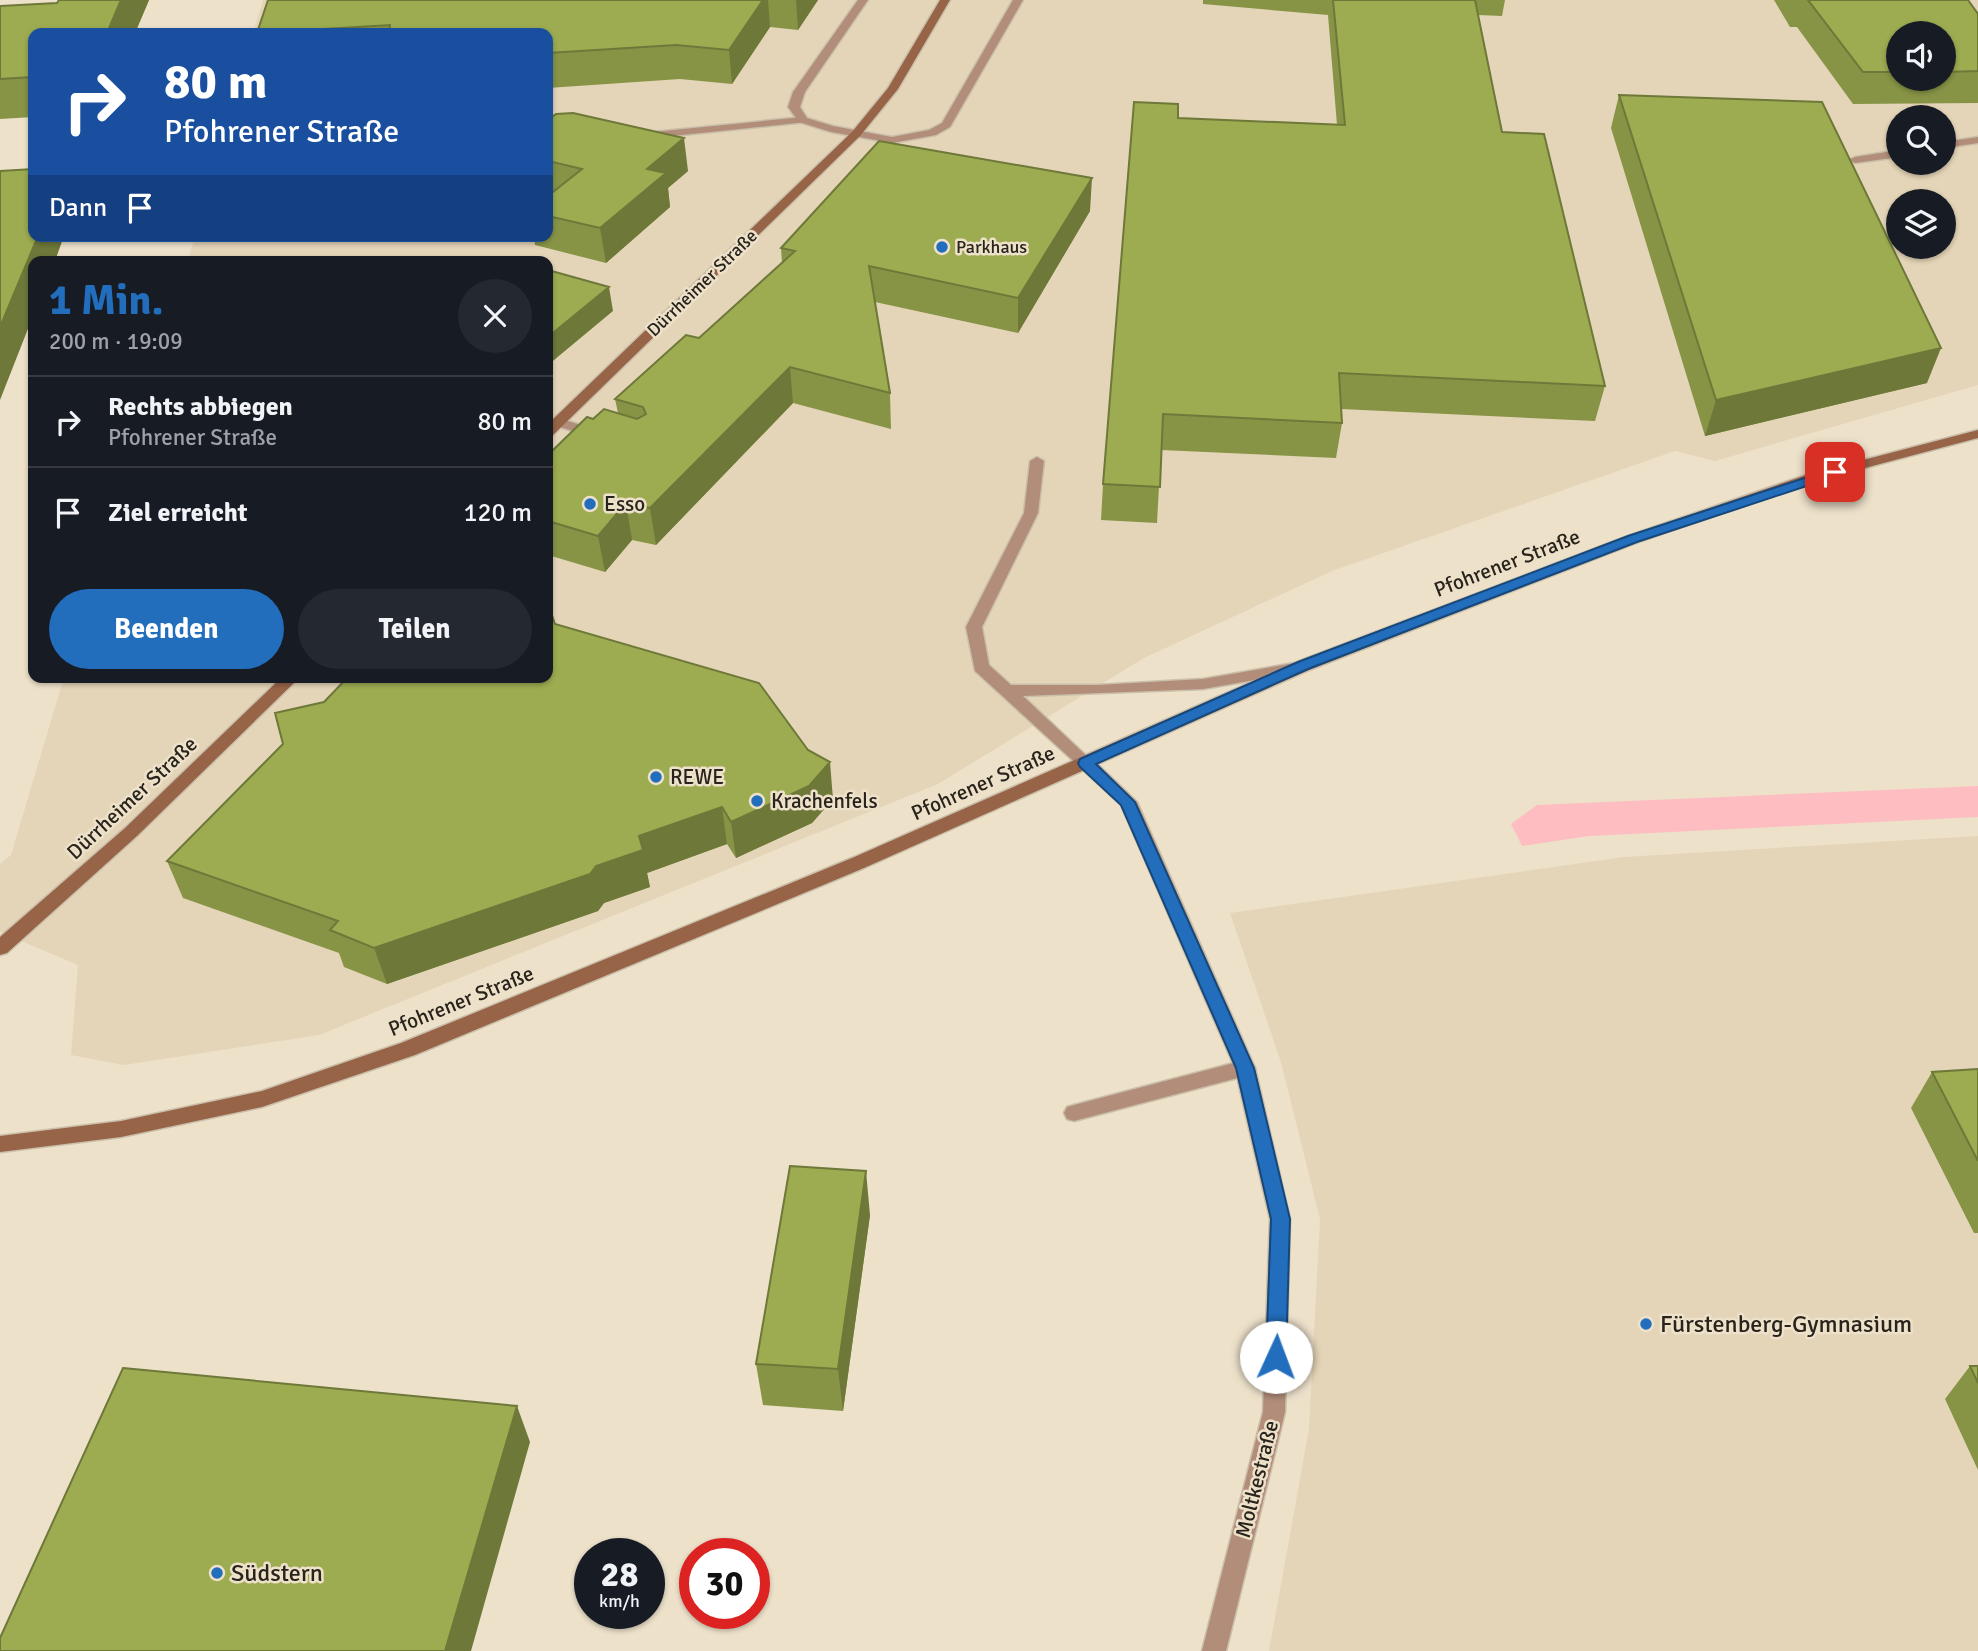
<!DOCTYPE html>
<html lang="de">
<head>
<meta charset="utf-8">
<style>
  :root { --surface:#171b24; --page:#242831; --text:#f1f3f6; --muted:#9ea1a6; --line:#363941; --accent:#226ebd }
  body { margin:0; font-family:Signika,sans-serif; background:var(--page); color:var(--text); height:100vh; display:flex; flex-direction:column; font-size:26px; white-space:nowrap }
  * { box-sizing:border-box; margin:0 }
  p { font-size:23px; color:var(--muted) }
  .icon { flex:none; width:38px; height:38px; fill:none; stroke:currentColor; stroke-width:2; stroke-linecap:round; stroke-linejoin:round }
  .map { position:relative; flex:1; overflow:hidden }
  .details { position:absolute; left:28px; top:256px; width:525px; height:427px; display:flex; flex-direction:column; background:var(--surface); border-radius:14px; box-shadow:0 2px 5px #0004 }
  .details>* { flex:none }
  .banner { position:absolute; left:28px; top:28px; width:525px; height:214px; border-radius:14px; box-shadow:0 2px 5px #0004; background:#1a4fa0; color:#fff; overflow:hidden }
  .fabs { position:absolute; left:1886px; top:21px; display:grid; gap:14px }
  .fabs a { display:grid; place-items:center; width:70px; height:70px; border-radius:50%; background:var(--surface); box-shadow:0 2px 5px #0004; font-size:35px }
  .speed { position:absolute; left:574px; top:1538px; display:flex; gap:14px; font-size:35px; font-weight:700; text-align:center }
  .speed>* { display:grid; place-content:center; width:91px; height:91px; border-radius:50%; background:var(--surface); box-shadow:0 2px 5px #0004; line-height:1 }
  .speed small { font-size:18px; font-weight:400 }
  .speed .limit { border:10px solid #d22; background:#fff; color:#111 }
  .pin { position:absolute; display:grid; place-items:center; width:60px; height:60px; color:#fff; margin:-30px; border-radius:14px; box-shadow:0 4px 10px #0006 }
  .me { position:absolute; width:77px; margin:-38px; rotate:2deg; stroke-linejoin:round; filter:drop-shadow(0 0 5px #0008) }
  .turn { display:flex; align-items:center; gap:24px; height:147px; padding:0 21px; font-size:32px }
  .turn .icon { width:91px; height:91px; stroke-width:2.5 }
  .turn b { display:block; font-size:49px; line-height:60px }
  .then { display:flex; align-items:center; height:66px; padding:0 21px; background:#0003; gap:14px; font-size:26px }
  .round { display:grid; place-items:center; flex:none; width:74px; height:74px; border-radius:37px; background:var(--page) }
  .summary { display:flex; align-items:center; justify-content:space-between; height:119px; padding:0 21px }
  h1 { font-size:42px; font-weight:700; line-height:52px; color:var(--accent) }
  .primary-button { display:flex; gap:14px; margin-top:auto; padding:14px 21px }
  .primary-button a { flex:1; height:80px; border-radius:42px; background:var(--accent); color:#fff; font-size:28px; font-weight:700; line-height:80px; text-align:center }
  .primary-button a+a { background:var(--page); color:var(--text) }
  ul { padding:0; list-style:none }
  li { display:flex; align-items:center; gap:21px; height:91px; padding:0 21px; border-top:2px solid var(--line) }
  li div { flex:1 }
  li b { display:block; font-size:26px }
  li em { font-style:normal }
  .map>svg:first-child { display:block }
</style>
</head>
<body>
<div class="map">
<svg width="1978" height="1651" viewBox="0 0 1978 1651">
  <rect width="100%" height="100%" fill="#ede1ca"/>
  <path fill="#e5d5b8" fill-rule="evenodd" d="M263,0h1715v385l-263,76 -40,-10 -343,120 -188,87 -206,126 -619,251 -195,30 -53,-10 7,-90 -78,-33v-68l11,-9 53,-178h484v-416h-360l7,-25h353v-203h-295zM1899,33h45v46h-45zM1899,117h45v46h-45zM1899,201h45v46h-45z
    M1978,836v815h-709l40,-222 11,-210 -39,-157 -51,-149 394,-56z"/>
  <path fill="#fdbdc1" d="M1978,786v31l-389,19 -67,10 -11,-22 26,-19z"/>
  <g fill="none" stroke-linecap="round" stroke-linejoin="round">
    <g stroke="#cabfaa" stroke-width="3">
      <path id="service" d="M803,117l4,1v4l-164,17 -6,-3 6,-3z
        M558,418l46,14 2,3 -7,4 -46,-14v-6z
        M1037,457l7,4 -6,52 -56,114 7,38 22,20h87l105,-6 97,-17 6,1 2,4 -2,4 -103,18 -180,7 71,67 -8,6 -6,-2 -105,-96 -9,-44 58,-114 6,-52z
        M1245,1060l7,2 3,6 -3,6 -7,2 -171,45 -7,-2 -3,-6 3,-6 7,-2z"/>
    </g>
    <g stroke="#cabfaa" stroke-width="3">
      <path id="minor" d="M858,0h10l-63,92 -5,15 7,11 26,8 59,11 37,-7 13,-7 71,-123h10l-73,127 -14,8 -44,8 -61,-11 -32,-10 -11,-15 5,-15z
        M1978,137v6l-34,5v-6z
        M1899,150v7l-44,6 -6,-3 6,-3z
        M1086,757l6,2 45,43 118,266 35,151 -5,193 -59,239h-24l61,-239 7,-193 -35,-151 -114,-263 -41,-38 -2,-4 2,-4z"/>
    </g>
    <g stroke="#cabfaa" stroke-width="3">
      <path id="secondary" d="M940,0h10l-52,89 -38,47 -307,299 -5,1v-12l304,-292 36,-44z
        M1978,430v8l-162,43 -178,61 -329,128 -445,198 -449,187 -153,52 -141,30 -121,15v-16l121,-15 141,-30 139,-48 451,-185 445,-196 331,-126 178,-61z
        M282,677h18l-163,159 -130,117 -7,2v-18l125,-109z"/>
    </g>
    <use href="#service" fill="#b28d7a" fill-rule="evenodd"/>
    <use href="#minor" fill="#b28d7a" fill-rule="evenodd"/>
    <use href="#secondary" fill="#986447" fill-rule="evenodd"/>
  </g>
  <path fill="#879446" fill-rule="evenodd" d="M59,0h90l-14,33h-102v84l-33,2v-113l57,-3z
    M268,0h550l-20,30 -28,-3 -38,57 -52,-5 -132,9v-55h-291z
    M1203,0h302l-3,16 -24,-1 24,117 103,254 -10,35 -254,-12 1,14 -6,35 -175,-8 -4,73 -56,-3 2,-36 75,-366 159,7 -9,-110 -125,-11z
    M1774,0h194l10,14v89l-125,1 -56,-77h-7zM1899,33h45v46h-45z
    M1619,95l308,288 -222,53 -94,-308z
    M548,120l140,51 -20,17 2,19 -64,56 -71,-18 -1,-9h14v-40l3,-2 -3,-1z
    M1090,211l-72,122 -143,-31 15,91 1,36 -98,-26 -137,142 -24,-5 -27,32 -57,-17v-100l45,-36 25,-6 -3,-14 84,-61 83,-75 -1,-15z
    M555,624l278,175 -21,24 -76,35 -9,-14 -80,29 3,14 -46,16 -6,8 -211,73 -43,-17 -5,-14 -156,-55 -16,-37 157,-159z
    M1978,1069v164h-4l-63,-125 21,-36z
    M870,1215l-27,196 -80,-6 -7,-41z
    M1970,1366h8v104l-33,-71z"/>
  <path fill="#6e7839" d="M121,0h28l-14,33h-28z
    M763,0h5l2,27 -38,57 -3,-34z
    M796,0h22l-20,30z
    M684,138l4,33 -20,17 2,19 -64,56 -6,-35 47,-59z
    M1092,178l-2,33 -72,122v-35z
    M38,236h26l-9,25h-22v55l-33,84v-73z
    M609,287l4,24 -65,54v-28z
    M1941,348l-14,35 -222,53 11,-36z
    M790,367l3,36 -137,142 -6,-37z
    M626,503l6,37 -27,32 -7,-36z
    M830,762l3,37 -21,24 -76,35 -5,-36z
    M722,807l5,37 -80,29 3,14 -46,16 -6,8 -211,73 -13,-36 265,-112z
    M866,1171l4,44 -27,196 -5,-42z
    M517,1406l13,36 -59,209h-26z"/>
  <path fill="#9dac51" stroke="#6e7839" stroke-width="2" d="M59,0h62l-14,33h-74v44l-33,2v-73l57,-3z
    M268,0h495l-34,50 -53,-5 -128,8v-20h-159l1,-8 -133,8z
    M1333,0h142l27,132 42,2 61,252 -266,-13 3,50 -179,-9 -3,73 -57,-3 31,-382 44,2v14l167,7z
    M1808,0h160l10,14v57l-34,1v-39h-45v39h-36z
    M1619,95l203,7 119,246 -225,52z
    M573,113l111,25 -37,31 19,4 -66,55 -52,-12v-20l34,-27 -34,-8v-41l8,-6z
    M879,141l213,37 -74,120 -149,-32 21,127 -100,-26 -140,141 -24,-5 -28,33 -50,-15v-66l39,-38 6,2 11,-10 33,10 9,-5 -3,-7 -28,-8 71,-64 13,3 96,-87 -14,-3z
    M33,169v67h5l-38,91v-156z
    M548,270l61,17 -61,50z
    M548,604l7,20 204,59 49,67 22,12 -21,24 -78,36 -9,-15 -83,29 4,14 -47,16 -6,8 -216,74 -44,-18 8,-9 -171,-60 116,-117 -8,-31 49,-11 24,-25h200z
    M1978,1069v92l-46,-89z
    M790,1166l76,5 -28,198 -82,-5z
    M1970,1366h8v17z
    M123,1368l394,38 -72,245h-445v-13z"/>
  <path fill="#226ebd" stroke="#16487b" stroke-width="2" d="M1835,468l5,1v6l-203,67 -329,127 -212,95 39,38 119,266 36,151 -4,138 -3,6 -7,3 -7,-3 -3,-6 5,-138 -35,-151 -115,-263 -41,-38 -2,-4 2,-4 218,-97 330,-126z"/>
  <g fill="#226ebd" stroke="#ede1ca" stroke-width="2.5">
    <circle cx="942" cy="247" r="7"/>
    <circle cx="590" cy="504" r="7"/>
    <circle cx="656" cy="777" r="7"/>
    <circle cx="757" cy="801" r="7"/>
    <circle cx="1646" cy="1324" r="7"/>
    <circle cx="217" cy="1573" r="7"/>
  </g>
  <g text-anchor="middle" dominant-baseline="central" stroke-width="5" stroke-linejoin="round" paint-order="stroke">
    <g font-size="18" fill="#28231b" stroke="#ede1ca" text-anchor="start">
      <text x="956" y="247">Parkhaus</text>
    </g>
    <g font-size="18" fill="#28231b" stroke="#ede1ca">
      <text transform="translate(702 283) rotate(-44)">Dürrheimer Straße</text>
    </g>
    <g font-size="21" fill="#28231b" stroke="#ede1ca" text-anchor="start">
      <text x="604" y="504">Esso</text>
      <text x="670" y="777">REWE</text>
      <text x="771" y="801">Krachenfels</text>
    </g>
    <g font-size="21" fill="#28231b" stroke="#ede1ca">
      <text transform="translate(1507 563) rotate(-21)">Pfohrener Straße</text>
      <text transform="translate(983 783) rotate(-24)">Pfohrener Straße</text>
      <text transform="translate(132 798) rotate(-43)">Dürrheimer Straße</text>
      <text transform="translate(461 1001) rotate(-22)">Pfohrener Straße</text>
      <text transform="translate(1257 1479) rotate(-76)">Moltkestraße</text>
    </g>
    <g font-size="24" fill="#28231b" stroke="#ede1ca" text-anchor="start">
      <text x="1660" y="1324">Fürstenberg-Gymnasium</text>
      <text x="231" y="1573">Südstern</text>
    </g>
  </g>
</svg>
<div class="fabs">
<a><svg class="icon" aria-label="sound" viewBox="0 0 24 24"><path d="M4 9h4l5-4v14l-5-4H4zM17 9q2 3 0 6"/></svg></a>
<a><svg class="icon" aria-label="search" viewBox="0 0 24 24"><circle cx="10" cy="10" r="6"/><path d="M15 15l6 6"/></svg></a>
<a><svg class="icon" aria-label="layers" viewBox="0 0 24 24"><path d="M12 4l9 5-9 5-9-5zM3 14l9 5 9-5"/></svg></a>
</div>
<div class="speed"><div>28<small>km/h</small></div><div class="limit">30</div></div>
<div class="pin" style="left:1835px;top:472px;background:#d93025"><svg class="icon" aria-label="arrive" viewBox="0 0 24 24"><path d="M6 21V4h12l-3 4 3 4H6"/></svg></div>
<svg class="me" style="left:1276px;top:1357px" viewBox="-20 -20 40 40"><circle r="19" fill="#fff"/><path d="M0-13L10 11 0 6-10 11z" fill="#226ebd"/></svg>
<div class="banner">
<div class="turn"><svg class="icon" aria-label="right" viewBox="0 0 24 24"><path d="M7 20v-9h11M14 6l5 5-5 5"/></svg><div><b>80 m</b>Pfohrener Straße</div></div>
<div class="then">Dann<svg class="icon" aria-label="arrive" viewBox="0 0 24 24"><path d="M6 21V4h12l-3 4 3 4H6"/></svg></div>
</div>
<section class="details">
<div class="summary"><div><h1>1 Min.</h1><p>200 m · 19:09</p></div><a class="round"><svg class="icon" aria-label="close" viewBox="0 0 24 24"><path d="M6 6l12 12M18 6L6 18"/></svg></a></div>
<ul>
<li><svg class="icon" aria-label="right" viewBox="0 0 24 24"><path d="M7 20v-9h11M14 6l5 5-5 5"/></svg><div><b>Rechts abbiegen</b><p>Pfohrener Straße</p></div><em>80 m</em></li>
<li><svg class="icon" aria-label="arrive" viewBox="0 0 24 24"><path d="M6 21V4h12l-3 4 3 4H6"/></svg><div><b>Ziel erreicht</b></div><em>120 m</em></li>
</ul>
<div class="primary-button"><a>Beenden</a><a>Teilen</a></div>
</section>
</div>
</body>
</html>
